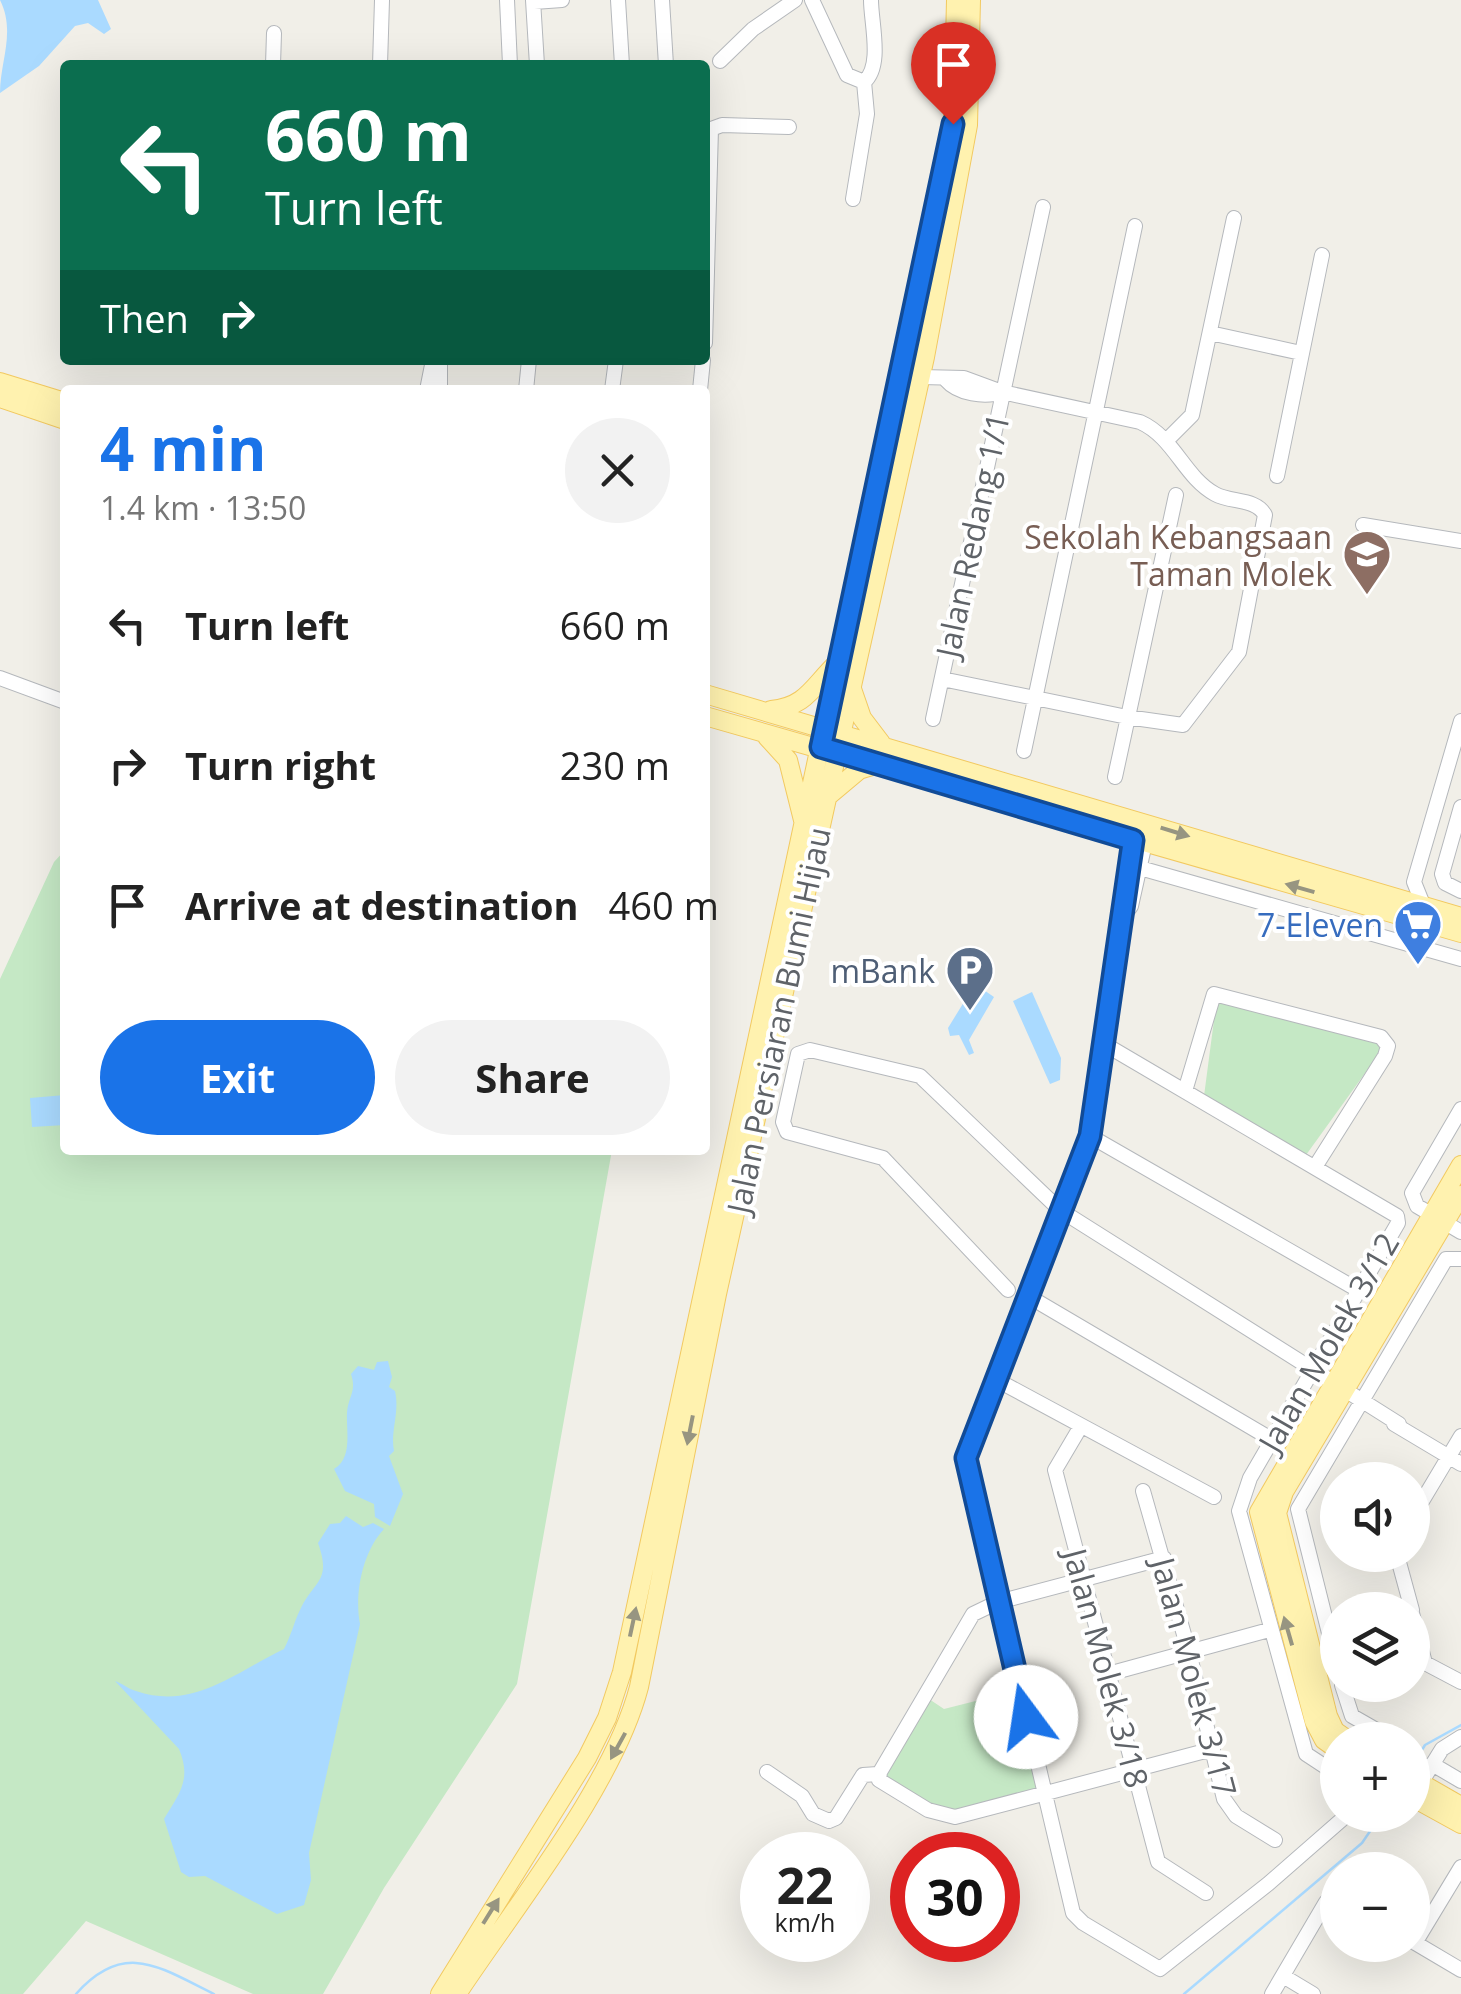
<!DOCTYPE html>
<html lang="en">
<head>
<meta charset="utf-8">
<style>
  :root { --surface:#fff; --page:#f2f2f2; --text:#222; --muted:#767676; --accent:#1a73e8 }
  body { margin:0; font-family:"Open Sans",sans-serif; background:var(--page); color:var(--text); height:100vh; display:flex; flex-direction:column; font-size:38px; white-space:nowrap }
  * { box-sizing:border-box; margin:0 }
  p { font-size:32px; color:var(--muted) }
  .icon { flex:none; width:55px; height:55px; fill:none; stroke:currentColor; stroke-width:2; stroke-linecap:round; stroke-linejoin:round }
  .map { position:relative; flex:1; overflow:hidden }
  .drawer { position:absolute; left:60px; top:385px; width:650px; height:770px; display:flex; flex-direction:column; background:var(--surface); border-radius:10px; box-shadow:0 10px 40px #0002 }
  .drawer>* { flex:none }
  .guide { position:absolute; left:60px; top:60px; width:650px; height:305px; border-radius:10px; box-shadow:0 10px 40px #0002; background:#0b6e4f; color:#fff; overflow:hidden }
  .buttons { position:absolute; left:1320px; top:1462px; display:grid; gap:20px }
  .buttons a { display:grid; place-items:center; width:110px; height:110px; border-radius:50%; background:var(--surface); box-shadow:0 10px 40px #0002; font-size:50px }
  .speed { position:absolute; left:740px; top:1832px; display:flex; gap:20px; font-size:50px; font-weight:700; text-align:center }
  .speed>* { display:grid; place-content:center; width:130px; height:130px; border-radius:50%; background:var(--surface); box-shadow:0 10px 40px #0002; line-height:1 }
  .speed small { font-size:25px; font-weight:400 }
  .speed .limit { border:15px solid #d22; background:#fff; color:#111 }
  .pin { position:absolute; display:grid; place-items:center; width:85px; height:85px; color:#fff; margin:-102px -42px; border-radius:50% 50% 50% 0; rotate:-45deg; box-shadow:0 0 10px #0007 }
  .pin .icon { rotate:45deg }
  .me { position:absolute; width:110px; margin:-55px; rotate:346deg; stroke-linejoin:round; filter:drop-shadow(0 0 8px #0008) }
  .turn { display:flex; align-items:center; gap:35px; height:210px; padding:0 40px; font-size:45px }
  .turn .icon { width:130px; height:130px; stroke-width:2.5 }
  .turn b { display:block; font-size:70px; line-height:85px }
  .then { display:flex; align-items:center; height:95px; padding:0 40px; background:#0003; gap:20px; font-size:38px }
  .round { display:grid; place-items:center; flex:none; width:105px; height:105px; border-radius:52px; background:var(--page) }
  .headline { display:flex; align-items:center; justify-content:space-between; height:170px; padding:0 40px }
  h1 { font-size:60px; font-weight:700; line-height:75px; color:var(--accent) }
  .primary-button { display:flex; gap:20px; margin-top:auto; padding:20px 40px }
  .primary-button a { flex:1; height:115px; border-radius:60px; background:var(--accent); color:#fff; font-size:40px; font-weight:700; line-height:115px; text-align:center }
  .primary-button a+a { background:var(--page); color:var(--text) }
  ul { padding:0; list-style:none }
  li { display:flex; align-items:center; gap:30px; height:140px; padding:0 40px }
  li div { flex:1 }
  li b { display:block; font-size:38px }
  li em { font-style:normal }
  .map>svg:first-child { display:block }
</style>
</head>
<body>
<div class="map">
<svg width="1461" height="1994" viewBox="0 0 1461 1994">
  <rect width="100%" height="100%" fill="#f1efe8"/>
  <path fill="#c5e8c5" d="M65,850v300h547l-95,534 -133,204 -61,106h-70l-167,-73 -63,73h-23v-1015l54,-117z
    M1222,999l154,42 5,10 -75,104 -102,-59 12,-91z
    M1015,1691l23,101 -74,21 -20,-1 -61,-35 43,-80 18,12z"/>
  <path fill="#aadaff" d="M0,0h98l13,29 -7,5 -16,-11 -13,3 -36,40 -39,27c0,-32 16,-61 0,-93z
    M975,984l19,13 -25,43 5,13 -5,2 -10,-20 -9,1 -2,-8z
    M1032,992l29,66 -1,22 -10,4 -37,-83z
    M65,1095v30l-33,2 -2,-29z
    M388,1361l4,16 -3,10 6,4c5,22 -5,40 -1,60l-5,5 14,38 -13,32 -15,-9 -1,-13 -29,-13 -11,-22c19,-11 12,-39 13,-56 1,-17 10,-21 4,-39l7,-8 16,4 3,-8z
    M346,1516l17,11 10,-4 11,6c-21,22 -30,64 -24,95l-51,229 2,27 -7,25 -27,9 -72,-38 -16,1 -8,-5 -17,-53c15,-25 28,-39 15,-70l-64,-68c7,2 13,8 21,10 58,20 101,-20 148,-42 7,-13 10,-27 16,-39 14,-30 32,-28 18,-67l12,-19 10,-1z"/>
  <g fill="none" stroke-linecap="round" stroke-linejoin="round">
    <path stroke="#aadaff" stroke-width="2.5" d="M1412,1766l13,-21 36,-20
      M76,1994c48,-54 83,-27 138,0
      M1184,1994l178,-151 19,-28"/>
    <g stroke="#b5b8bc" stroke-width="16">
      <path id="minor" d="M507,0l3,65
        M533,0l4,65
        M618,0l4,65
        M662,0l4,65
        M812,0l35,75 17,7
        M534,2l28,-2
        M720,61l33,-32 42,-29
        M273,65l1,-32
        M380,65l2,-65
        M864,82c19,-16 7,-59 7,-82
        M705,129h6l-6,214
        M711,129l11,-4 67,2
        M853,199l14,-85 -3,-32
        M1210,333l91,20
        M921,377l43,1 38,14 138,30c34,15 44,55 75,72 16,9 41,4 50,21l-26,137 -56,73 -56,-8 -185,-38
        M946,380c12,14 39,18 56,12
        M427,390l6,-30
        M440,390v-30
        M526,390l3,-30
        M612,390l4,-30
        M700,390l3,-30
        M1167,440l25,-25 42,-197
        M1277,476l45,-221
        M1363,525l98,16
        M0,678l65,24
        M933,719l110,-512
        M1024,751l111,-525
        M1115,777l61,-282
        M1461,807l-19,67 3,9 16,8
        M1133,840l-43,296 -124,322 107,455 10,10 77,46 108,-85 79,-69
        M1140,868l321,91
        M1424,907l-10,-25 47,-161
        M1123,917l8,-11 14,-63
        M1106,1045l291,171 1,7 -148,255 -11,33 67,243 32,21
        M1185,1091l29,-97 167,43 7,9 -3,10 -70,111
        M1461,1109l-49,84 5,13 44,26
        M1090,1136l268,154
        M1008,1290l-125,-132 -96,-26 -4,-10 15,-68 12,-4 110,26 140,134 339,214
        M1028,1296l243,143
        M995,1379l219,118
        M1394,1424l67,40
        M1081,1426l-26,44 103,392 48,31
        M1143,1491l46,161 35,147 12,17 39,24
        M1412,1518l49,-82
        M1397,1555l15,55
        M1164,1558l-166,44 -25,12 -93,158 -1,8 49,30 27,7 258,-68
        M1412,1613l13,50 36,19
        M1338,1669l-40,-160 148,-250h15
        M1108,1674l161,-44
        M1342,1685l10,31 42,24
        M1432,1764l29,17
        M767,1772l35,24 11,18 16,7 7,-3 27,-43 15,-1
        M1421,1783l21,-34 19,-12
        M1412,1941l49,29
        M1415,1943l46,-76
        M1283,1976l30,18
        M1272,1994l54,-92 12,-3"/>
    </g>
    <g stroke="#f2c960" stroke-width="20">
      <path id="major" d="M0,382l65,20
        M0,398l65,22
        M852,689l10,29 19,25
        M705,694l756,223
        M771,710c35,-3 42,-24 65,-46
        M705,716l756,217
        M767,737l21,23 15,60
        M828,796l31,-26 23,-7
        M1348,1740l-13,-9 -7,-15 -51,-203 7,-21 177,-297
        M1338,1750l-14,-10 -10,-19 -55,-209 202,-347
        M1412,1778l49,28
        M1412,1797l49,27
        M440,1994l147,-236 20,-40 15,-46 331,-1548 3,-124
        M457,1994c58,-88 156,-208 182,-307l78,-393 208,-937 43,-232 3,-125"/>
    </g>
    <use href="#minor" stroke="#fff" stroke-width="14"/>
    <use href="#major" stroke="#fff2af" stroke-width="18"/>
  </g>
  <defs><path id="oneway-solid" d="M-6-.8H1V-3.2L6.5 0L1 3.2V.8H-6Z" transform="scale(2.5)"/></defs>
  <g fill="#979581">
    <use href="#oneway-solid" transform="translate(1175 832) rotate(17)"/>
    <use href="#oneway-solid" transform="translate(1300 888) rotate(-164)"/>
    <use href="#oneway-solid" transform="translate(690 1430) rotate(101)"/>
    <use href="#oneway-solid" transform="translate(633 1622) rotate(-78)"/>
    <use href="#oneway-solid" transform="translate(1288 1631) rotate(-106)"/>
    <use href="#oneway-solid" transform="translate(618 1746) rotate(119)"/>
    <use href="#oneway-solid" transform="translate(491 1911) rotate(-58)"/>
  </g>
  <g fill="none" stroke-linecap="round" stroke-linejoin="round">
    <g stroke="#114b97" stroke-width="25">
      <path id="route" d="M953,124l-132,623 312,93 -43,296 -124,322 60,259"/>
    </g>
    <use href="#route" stroke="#1a73e8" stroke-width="18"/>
  </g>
  <defs>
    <g id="school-pin" transform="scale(2.5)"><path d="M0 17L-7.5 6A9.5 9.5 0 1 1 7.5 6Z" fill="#8d6e63" stroke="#fff"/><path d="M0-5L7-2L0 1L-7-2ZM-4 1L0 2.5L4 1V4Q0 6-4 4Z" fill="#fff"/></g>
    <g id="supermarket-pin" transform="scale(2.5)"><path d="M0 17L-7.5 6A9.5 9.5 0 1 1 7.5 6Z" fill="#3f7fe0" stroke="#fff"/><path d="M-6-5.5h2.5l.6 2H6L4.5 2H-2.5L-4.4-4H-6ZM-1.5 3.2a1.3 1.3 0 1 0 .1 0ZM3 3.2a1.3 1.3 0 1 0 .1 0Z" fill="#fff"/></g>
    <g id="parking-pin" transform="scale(2.5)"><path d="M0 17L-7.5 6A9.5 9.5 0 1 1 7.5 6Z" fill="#5c6f8a" stroke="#fff"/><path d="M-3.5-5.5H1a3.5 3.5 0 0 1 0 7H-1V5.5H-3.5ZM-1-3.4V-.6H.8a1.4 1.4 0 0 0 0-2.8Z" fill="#fff"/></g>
  </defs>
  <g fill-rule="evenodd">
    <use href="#school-pin" x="1367" y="554"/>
    <use href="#supermarket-pin" x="1418" y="924"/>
    <use href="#parking-pin" x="970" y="970"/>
  </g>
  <g text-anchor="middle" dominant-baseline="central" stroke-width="8" stroke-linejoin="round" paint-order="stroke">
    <g font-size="32" fill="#5f6368" stroke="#fff">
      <text transform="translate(972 535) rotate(-78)">Jalan Redang 1/1</text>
      <text transform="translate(778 1020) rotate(-78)">Jalan Persiaran Bumi Hijau</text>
      <text transform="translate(1328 1342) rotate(-60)">Jalan Molek 3/12</text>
      <text transform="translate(1107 1668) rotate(75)">Jalan Molek 3/18</text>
      <text transform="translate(1195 1677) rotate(75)">Jalan Molek 3/17</text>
    </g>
    <g font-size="32" fill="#785e54" stroke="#fff" text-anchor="end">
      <text x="1332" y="536">Sekolah Kebangsaan<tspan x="1332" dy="37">Taman Molek</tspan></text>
    </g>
    <g font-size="32" fill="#366cbe" stroke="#fff" text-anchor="end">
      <text x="1383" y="924">7-Eleven</text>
    </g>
    <g font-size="32" fill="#4e5e75" stroke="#fff" text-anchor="end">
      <text x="935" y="970">mBank</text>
    </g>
  </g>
</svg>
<div class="buttons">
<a><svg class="icon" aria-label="sound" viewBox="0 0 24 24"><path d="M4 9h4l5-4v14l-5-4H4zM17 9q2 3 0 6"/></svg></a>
<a><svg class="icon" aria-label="layers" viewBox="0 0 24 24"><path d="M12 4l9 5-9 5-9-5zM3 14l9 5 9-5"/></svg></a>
<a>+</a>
<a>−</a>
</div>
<div class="speed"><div>22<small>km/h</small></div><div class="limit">30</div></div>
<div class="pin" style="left:953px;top:124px;background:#d93025"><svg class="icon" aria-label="arrive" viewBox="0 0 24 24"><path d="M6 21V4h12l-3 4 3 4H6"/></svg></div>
<svg class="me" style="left:1026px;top:1717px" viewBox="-20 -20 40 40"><circle r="19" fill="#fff"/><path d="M0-13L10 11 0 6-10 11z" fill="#1a73e8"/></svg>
<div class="guide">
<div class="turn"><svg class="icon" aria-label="left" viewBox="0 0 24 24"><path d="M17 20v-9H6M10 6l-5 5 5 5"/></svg><div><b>660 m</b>Turn left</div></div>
<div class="then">Then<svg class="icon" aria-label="right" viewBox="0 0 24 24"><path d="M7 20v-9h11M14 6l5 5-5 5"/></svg></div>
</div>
<section class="drawer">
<div class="headline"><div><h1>4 min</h1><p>1.4 km · 13:50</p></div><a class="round"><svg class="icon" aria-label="close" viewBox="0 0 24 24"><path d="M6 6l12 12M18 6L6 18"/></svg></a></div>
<ul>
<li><svg class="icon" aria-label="left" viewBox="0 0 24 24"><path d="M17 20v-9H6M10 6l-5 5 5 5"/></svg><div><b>Turn left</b></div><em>660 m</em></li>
<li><svg class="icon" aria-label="right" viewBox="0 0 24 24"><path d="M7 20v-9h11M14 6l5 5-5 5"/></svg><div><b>Turn right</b></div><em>230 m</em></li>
<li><svg class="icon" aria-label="arrive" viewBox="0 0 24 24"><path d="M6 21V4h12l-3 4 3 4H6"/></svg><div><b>Arrive at destination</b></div><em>460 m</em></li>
</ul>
<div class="primary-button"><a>Exit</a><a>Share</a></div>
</section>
</div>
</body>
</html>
